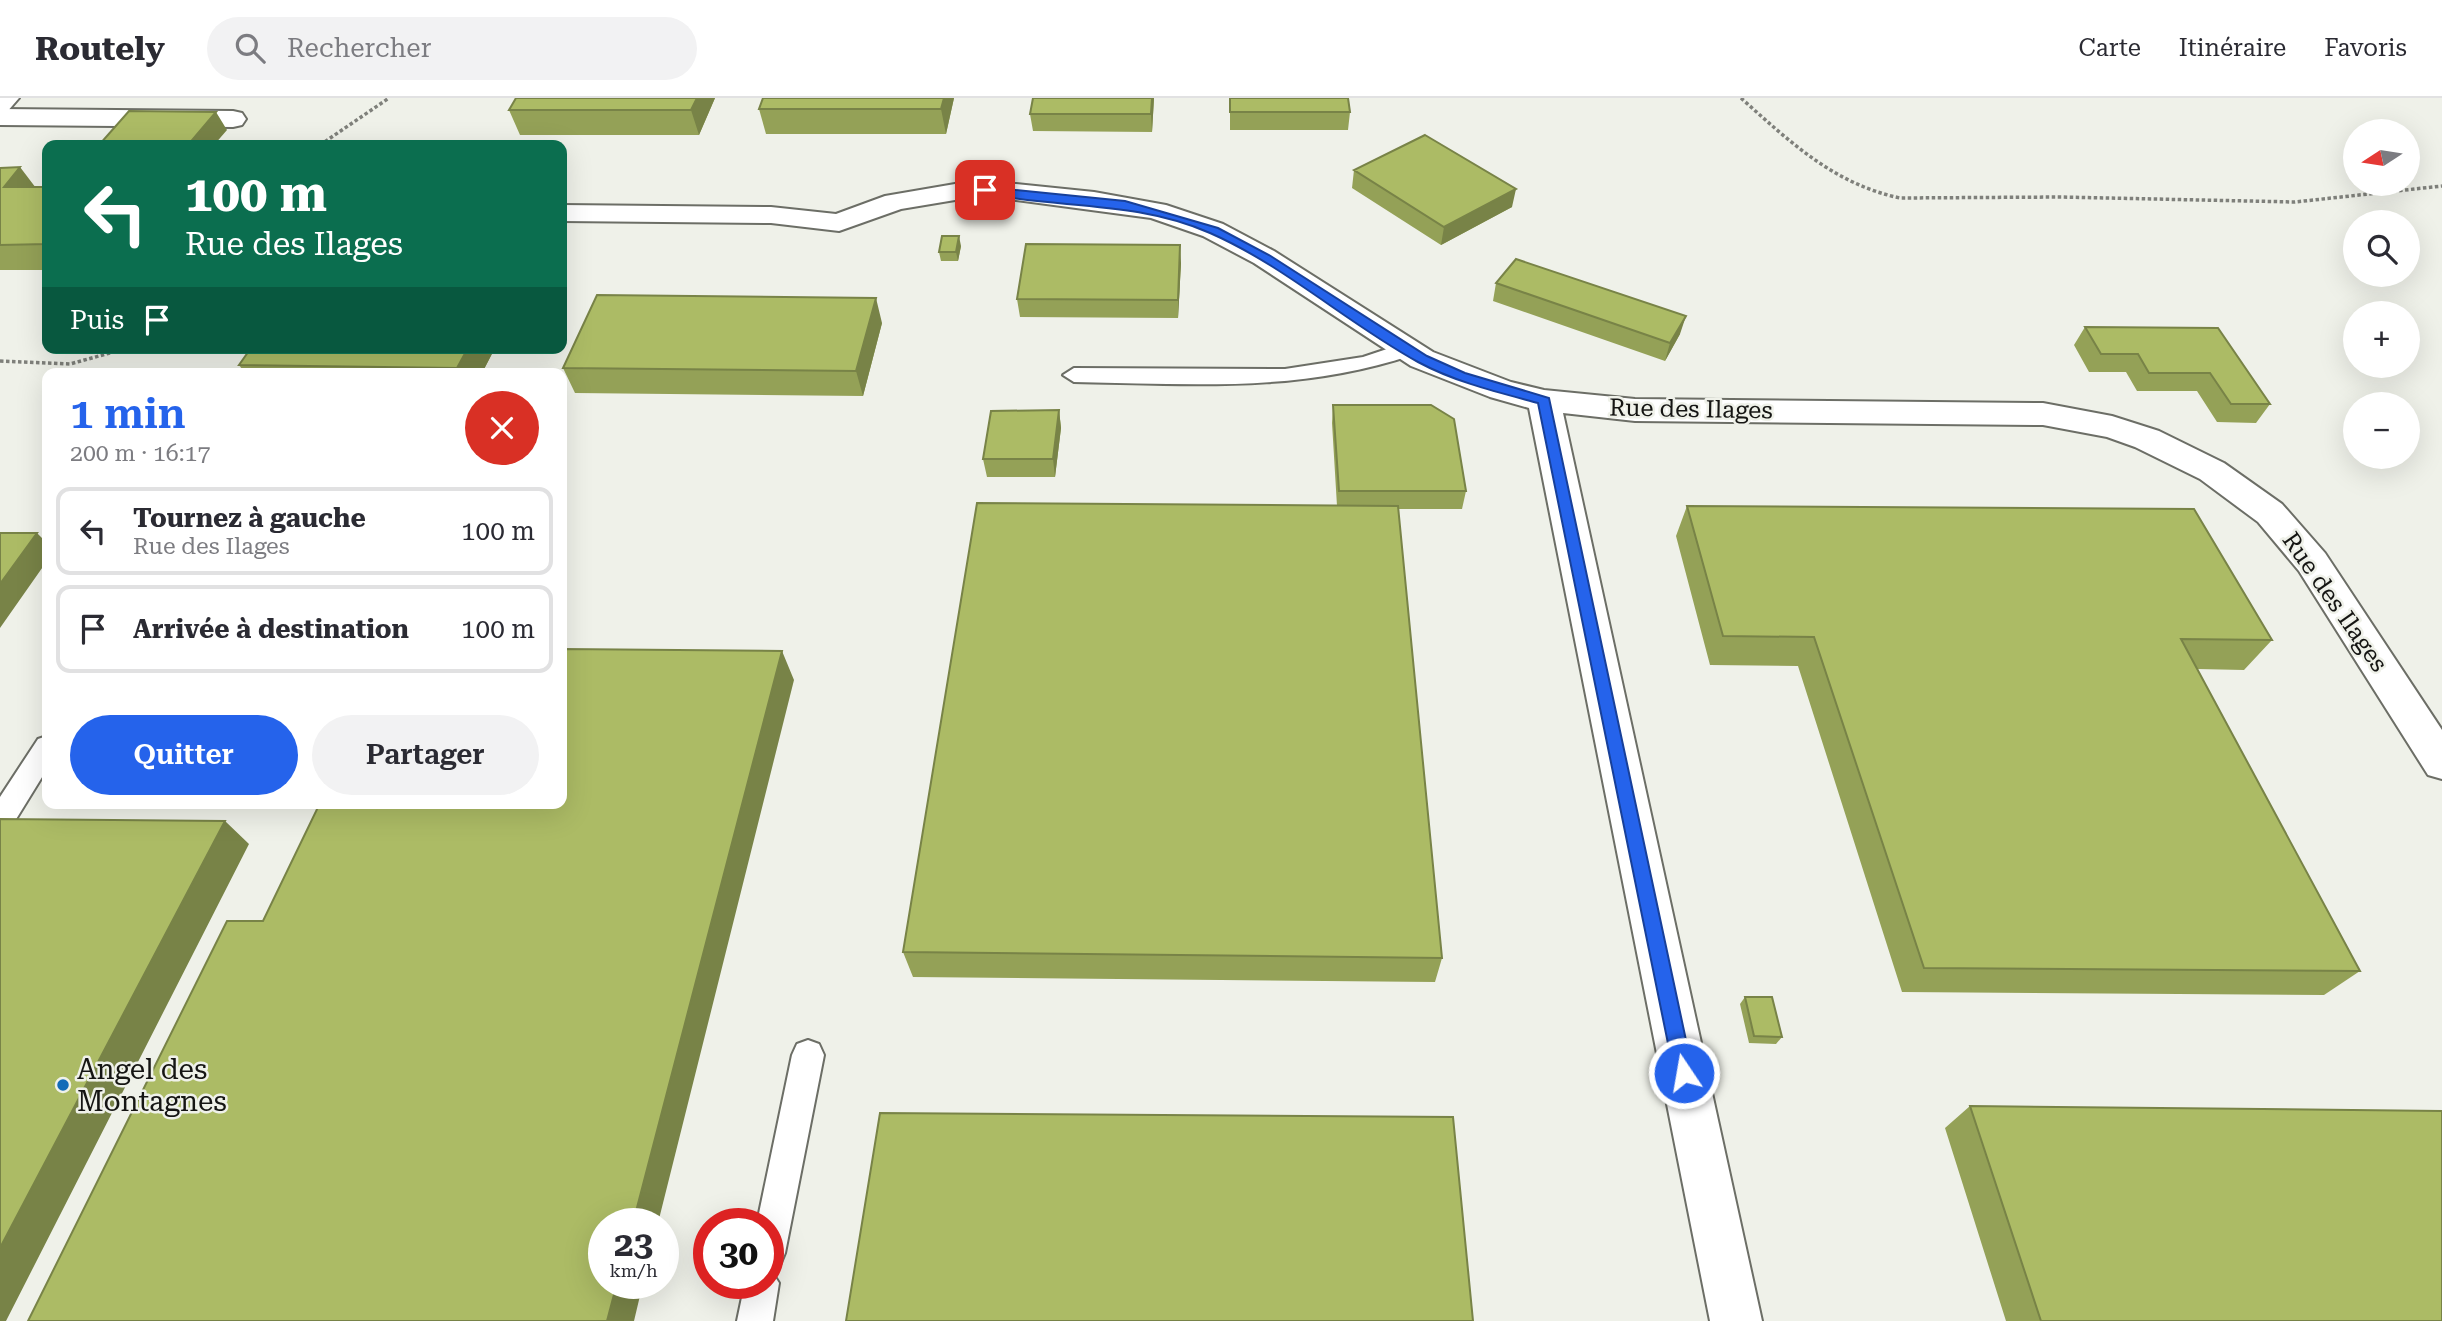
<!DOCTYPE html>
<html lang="fr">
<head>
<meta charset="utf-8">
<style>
  :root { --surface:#fff; --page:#f2f2f3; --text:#2b2b33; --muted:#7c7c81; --line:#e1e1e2; --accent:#2563eb }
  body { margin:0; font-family:"Roboto Serif",serif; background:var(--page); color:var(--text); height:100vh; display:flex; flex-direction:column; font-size:26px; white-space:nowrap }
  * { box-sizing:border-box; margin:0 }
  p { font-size:23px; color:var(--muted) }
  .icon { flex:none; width:38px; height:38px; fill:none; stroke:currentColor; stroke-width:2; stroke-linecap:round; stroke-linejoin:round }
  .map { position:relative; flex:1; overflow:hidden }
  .sheet { position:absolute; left:42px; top:270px; width:525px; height:441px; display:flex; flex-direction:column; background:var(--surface); border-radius:14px; box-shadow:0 7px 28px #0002 }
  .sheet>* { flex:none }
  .top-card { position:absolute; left:42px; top:42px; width:525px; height:214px; border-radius:14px; box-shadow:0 7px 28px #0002; background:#0b6e4f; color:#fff; overflow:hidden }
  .needle { width:46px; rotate:258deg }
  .fabs { position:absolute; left:2343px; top:21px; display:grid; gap:14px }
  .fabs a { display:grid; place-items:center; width:77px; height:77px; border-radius:50%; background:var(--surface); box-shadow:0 7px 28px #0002; font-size:35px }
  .speed { position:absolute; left:588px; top:1110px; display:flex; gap:14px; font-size:35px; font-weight:700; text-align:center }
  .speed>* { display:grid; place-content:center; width:91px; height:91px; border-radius:50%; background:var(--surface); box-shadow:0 7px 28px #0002; line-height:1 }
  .speed small { font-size:18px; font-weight:400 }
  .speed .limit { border:10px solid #d22; background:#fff; color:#111 }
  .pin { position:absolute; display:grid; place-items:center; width:60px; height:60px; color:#fff; margin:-30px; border-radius:14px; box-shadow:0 4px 10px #0006 }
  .me { position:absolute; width:77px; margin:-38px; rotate:348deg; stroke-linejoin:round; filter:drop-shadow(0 0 5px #0008) }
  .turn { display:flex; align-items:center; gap:24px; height:147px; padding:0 28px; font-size:32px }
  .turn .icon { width:91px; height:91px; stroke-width:2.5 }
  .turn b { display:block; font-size:49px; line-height:60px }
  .then { display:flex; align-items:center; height:66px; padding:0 28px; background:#0003; gap:14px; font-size:26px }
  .round { display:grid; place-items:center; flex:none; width:74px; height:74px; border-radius:37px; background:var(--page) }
  .summary { display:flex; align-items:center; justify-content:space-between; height:119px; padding:0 28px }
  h1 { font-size:42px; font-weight:600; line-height:52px; color:var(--accent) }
  .button { display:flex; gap:14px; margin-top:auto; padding:14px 28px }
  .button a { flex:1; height:80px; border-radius:42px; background:var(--accent); color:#fff; font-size:28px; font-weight:600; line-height:80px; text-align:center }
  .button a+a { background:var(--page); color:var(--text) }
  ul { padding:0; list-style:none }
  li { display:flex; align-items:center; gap:21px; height:88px; margin:0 14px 10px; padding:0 14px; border:4px solid var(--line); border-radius:14px }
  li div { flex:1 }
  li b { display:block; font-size:26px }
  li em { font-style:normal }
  header { display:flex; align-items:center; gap:42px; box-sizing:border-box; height:98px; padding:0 35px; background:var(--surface); border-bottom:2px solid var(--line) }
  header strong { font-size:33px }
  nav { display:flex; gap:38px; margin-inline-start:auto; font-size:24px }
  .search { width:490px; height:63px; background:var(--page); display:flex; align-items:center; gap:18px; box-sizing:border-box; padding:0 24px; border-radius:38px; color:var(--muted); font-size:26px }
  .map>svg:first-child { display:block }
</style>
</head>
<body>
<header>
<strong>Routely</strong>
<div class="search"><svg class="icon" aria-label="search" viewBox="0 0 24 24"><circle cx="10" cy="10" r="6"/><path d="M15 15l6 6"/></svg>Rechercher</div>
<nav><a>Carte</a><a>Itinéraire</a><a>Favoris</a></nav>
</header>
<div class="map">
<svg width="2442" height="1223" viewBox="0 0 2442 1223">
  <rect width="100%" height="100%" fill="#eff1e9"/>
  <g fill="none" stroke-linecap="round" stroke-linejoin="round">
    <g stroke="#6c6e66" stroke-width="4">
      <path id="lane" d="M19,0l-13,15 -6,1v-16z
        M1405,245l7,2 4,5 -4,5c-113,38 -221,29 -338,27l-11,-7 11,-7 211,1 78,-12z
        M47,638v33l-37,60 -10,4v-36l38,-58z
        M808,942l11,4 5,11 -39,198 -5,12 -10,4 9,14 -6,38h-36l8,-38h23v-60h-11l35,-168 5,-11z"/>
    </g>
    <g stroke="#6c6e66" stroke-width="4">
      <path id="street" d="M0,11l233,2 9,2 4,6 -4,6 -9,2 -233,-2z
        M955,86h61l78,8 72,13 57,19 51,27 159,101 78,30 33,8 91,9 408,4 69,13 47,15 65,32 58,41 43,49 117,177v49l-14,-4 -129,-204 -41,-49 -58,-43 -65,-32 -28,-10 -64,-12 -408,-4 -72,-8 199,908h-52l-181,-913 -39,-11 -79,-31 -157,-103 -51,-27 -52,-18 -135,-18h-61l-54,9 -62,22 -68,-8 -209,-2v-16l209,2 65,7 49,-18z"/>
    </g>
    <path stroke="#7f807b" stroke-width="3.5" stroke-dasharray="3.5 2.5" stroke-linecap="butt" d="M1741,0c49,44 93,86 159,100l160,-1 235,5 147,-16
      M320,47l69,-47
      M0,263l70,3 58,-16"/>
    <use href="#lane" fill="#fff" fill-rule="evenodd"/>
    <use href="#street" fill="#fff" fill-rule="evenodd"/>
  </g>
  <path fill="#94a157" d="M715,0l-16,37h-179l-11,-25z
    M954,0l-8,36h-180l-7,-25z
    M1154,0l-2,34 -119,-1 -3,-17z
    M1230,0l120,14 -2,18h-118z
    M0,70l35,19h12v83h-47z
    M1354,72l158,37 -71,38 -89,-57z
    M961,148l-3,15h-17l-2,-9z
    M1181,165l-3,55 -158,-1 -3,-18z
    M1496,185l184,51 -15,27 -172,-60z
    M882,225l-19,73 -288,-3 -12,-25z
    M2085,229l133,1 52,76 -14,19 -39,-1 -20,-31h-60l-11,-19h-37l-15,-27z
    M495,250l-13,25h-237l-6,-8z
    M1333,307l133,86 -4,18h-64l44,449 -7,24 -522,-5 -10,-25 434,-446 -5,-83z
    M1059,312l2,18 -6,49h-68l-4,-18z
    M1687,408l585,134 -28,30 -47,-1 163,302 -36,24 -422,-3 -104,-326 -88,-1 -34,-129z
    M1745,899l37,40 -6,7 -27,-1 -9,-39z
    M1970,1008l472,215h-436l-61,-193z"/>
  <path fill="#788347" d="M697,0h18l-16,37 -8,-25z
    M944,0h10l-8,36 -5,-25z
    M1152,0h2l-2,34 -1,-18z
    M216,14l11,18 -13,15h-26z
    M20,69l19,25 -35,-5z
    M1516,91l-4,18 -71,38 3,-18z
    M959,138l2,10 -3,15 -2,-9z
    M1180,147l1,18 -3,55v-18z
    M876,200l6,25 -19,73 -7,-25z
    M1686,218l-6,18 -15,27 5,-18z
    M468,250h27l-13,25h-22l-3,-5z
    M1059,312l2,18 -6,49 -2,-18z
    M37,435l10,10v18l-47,67v-44z
    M782,553l12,29 -136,543h-25z
    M225,723l24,23 -243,477h-6v-73z
    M617,1185h26l-9,38h-27z"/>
  <path fill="#acbb65" stroke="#788347" stroke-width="2" d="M516,0h181l-6,12h-182z
    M763,0h181l-3,11h-182z
    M1033,0h119l-1,16h-121z
    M1230,0h118l2,14h-120z
    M129,13l87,1 -28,33h-89z
    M1425,37l91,54 -72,38 -90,-57z
    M20,69l-16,20h43v57l-47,1v-77z
    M942,138h17l-3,16h-17z
    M1026,146l154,1 -2,55 -161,-1z
    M1516,161l170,57 -16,27 -174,-60z
    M597,197l279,3 -20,73 -293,-3z
    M2085,229l133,1 52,76h-39l-21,-31h-61l-11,-19h-37z
    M251,250h217l-11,20 -218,-3z
    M1333,307h98l23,14 12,72h-127z
    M1059,312l-6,49h-70l8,-48z
    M977,405l421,3 44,452 -539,-6z
    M1687,408l507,3 78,131 -91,-1 179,332 -436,-3 -110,-331 -91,-1z
    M0,435h37l-37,51z
    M562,551l220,2 -149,572h-29v60h13l-10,38h-579l199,-400h36l57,-118h242z
    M0,721l225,2 -225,427z
    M1745,899h27l10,40 -28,-1z
    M1970,1008l472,5v210h-401z
    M880,1015l573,4 20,204h-627z"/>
  <path fill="#2563eb" stroke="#184099" stroke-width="2" d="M985,89l140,14 93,27 51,27 158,101 38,17 84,25 144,675 -2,6 -7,3 -7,-3 -3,-6 -136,-670c-41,-11 -83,-21 -120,-41 -71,-39 -133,-96 -208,-129 -75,-33 -152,-24 -229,-40l-1,-3z"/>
  <circle fill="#126bb8" stroke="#eff1e9" stroke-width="2.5" cx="63" cy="987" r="7"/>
  <g text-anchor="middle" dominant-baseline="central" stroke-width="5" stroke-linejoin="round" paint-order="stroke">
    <g font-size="24" fill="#151513" stroke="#eff1e9">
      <text transform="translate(1691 311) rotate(1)">Rue des Ilages</text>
      <text transform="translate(2335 504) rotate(55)">Rue des Ilages</text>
    </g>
    <g font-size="28" fill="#151513" stroke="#eff1e9" text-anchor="start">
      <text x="77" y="971">Angel des<tspan x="77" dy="32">Montagnes</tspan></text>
    </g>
  </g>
</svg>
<div class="fabs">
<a><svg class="needle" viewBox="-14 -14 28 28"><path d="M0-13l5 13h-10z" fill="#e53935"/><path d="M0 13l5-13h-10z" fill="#7c7c81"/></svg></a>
<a><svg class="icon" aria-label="search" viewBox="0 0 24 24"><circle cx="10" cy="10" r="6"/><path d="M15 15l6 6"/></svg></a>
<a>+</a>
<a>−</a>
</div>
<div class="speed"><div>23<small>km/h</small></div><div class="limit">30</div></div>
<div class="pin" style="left:985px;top:92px;background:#d93025"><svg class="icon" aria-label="arrive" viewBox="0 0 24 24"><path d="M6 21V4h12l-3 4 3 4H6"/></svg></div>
<svg class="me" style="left:1684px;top:975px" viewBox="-20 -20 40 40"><circle r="17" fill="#2563eb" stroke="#fff" stroke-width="3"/><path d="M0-11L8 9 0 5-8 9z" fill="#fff"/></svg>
<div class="top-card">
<div class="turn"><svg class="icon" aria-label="left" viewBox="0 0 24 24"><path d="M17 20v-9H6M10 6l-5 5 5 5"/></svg><div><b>100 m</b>Rue des Ilages</div></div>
<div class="then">Puis<svg class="icon" aria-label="arrive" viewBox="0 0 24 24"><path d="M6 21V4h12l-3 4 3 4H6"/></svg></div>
</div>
<section class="sheet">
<div class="summary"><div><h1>1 min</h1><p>200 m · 16:17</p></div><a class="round" style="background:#d93025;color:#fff"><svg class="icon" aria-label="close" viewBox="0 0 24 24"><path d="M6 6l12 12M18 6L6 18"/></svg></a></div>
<ul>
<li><svg class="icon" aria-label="left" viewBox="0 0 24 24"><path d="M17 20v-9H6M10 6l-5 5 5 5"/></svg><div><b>Tournez à gauche</b><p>Rue des Ilages</p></div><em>100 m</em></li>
<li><svg class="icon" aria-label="arrive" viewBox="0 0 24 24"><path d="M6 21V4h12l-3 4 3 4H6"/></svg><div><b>Arrivée à destination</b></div><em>100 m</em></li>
</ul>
<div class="button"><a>Quitter</a><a>Partager</a></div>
</section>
</div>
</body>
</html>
